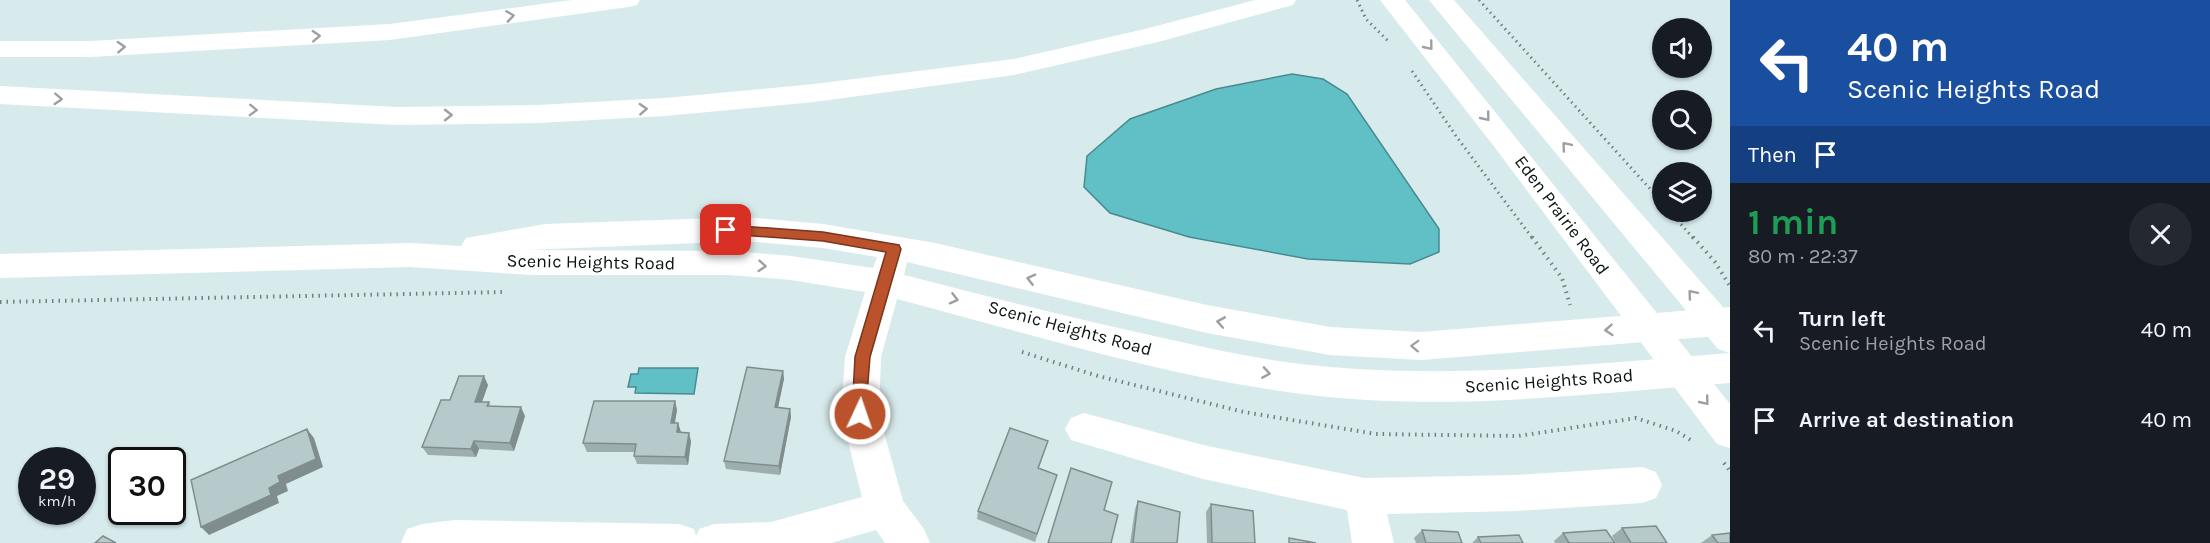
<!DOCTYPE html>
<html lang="en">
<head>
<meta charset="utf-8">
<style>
  :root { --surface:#171b24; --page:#242831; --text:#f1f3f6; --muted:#9ea1a6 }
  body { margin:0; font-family:Karla,sans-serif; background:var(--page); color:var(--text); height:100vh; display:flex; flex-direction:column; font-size:22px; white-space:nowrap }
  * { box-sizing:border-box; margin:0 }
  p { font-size:20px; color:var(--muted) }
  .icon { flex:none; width:33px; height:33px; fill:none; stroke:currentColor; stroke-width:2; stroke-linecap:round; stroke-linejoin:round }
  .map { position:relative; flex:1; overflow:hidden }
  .side { display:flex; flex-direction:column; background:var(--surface); width:480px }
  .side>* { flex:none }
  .guide { background:#1a4fa0; color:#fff; overflow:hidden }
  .controls { position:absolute; left:1652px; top:18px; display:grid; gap:12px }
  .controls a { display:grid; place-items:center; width:60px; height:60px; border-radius:50%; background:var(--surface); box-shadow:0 2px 4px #0004; font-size:30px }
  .speed { position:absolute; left:18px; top:447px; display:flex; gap:12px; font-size:30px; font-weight:700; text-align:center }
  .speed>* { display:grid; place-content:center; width:78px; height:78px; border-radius:50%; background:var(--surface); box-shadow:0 2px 4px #0004; line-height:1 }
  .speed small { font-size:15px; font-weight:400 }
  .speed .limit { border:3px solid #111; border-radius:9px; background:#fff; color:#111 }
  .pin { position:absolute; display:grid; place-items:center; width:51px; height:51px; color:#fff; margin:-26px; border-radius:12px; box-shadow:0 3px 9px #0006 }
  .me { position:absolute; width:66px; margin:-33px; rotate:3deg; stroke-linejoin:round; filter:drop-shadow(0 0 4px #0008) }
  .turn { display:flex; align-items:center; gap:21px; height:126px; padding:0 18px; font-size:27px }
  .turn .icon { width:78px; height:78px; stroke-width:2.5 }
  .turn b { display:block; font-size:42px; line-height:51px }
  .then { display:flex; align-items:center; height:57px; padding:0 18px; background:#0003; gap:12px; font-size:22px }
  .round { display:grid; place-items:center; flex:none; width:63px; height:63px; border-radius:32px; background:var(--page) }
  .summary { display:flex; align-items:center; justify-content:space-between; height:102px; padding:0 18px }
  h1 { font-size:36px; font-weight:700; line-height:45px; color:#1e9e55 }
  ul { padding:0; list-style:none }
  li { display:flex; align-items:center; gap:18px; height:90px; padding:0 18px }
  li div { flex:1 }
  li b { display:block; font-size:22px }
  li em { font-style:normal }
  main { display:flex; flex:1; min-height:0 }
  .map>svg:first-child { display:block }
</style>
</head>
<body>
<main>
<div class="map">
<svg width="1730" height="543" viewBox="0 0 1730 543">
  <rect width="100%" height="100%" fill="#d8ebec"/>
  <path fill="#61bfc6" stroke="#478b90" stroke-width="1.5" d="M1292,74l31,5 24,15 92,135v23l-29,12 -102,-5 -119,-22 -79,-24 -26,-26 3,-31 43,-37 86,-30z
    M639,368h59l-4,26 -59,-1 1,-6h-8l3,-13h7z"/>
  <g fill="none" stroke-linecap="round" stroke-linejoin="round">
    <path stroke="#738081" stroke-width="3" stroke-dasharray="1.5 4" stroke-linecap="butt" d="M1357,0l9,19 23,23
      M1479,0l183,202
      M1412,71l44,65 77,103
      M1670,212l24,27"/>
    <path stroke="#738081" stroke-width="4" stroke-dasharray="1.5 5" stroke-linecap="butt" d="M1532,237l30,41 8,27
      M1693,237l22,25 15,24
      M0,302l506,-10
      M1022,352l76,24 146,36 132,22 142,2 118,-18 40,13 18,11
      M1724,463l6,8"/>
    <path fill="#fff" fill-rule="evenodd" d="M746,217l77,7 112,19 272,62 123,22 91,5 309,-25v28l-309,25 -91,-5 -123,-22 -300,-71 -3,13c86,22 172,44 259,63 46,10 92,21 138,26 143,17 286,0 429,-11v30c-121,9 -242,24 -363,17 -158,-9 -317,-61 -470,-101l-16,58 -2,57 24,87 21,28 6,14h-45l-9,-13 -45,13h-430l6,-14 15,-5 33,-4 224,4 15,5 2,7 3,-7 15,-5 57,-2 91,-25 -21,-83 4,-57 20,-65 -74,-12 -61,-5h-198l-122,-8 -410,11v-24l410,-11 51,3 5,-8 79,-14zM746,241l77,7 54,9 -4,11 -82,-12 -61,-5 -203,-1z
      M1084,413l119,32 161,33 152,-3 126,-8 14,5 6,13 -6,13 -14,5 -126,8 -129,3 7,29h-42l-5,-33 -144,-31 -132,-39 -6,-11 6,-11z"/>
    <path fill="#fff" fill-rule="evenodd" d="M1380,0h25l325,404v44l-13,-4 -221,-295z
      M1429,0h25l276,315v38l-12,-4z"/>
    <path fill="#fff" fill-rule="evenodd" d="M572,0h68l-3,5 -9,2 -238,33 -300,17h-90v-16h90l300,-17z
      M1255,0h41l-3,5 -135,37 -144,33 -200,27 -149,14 -127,7 -141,2 -397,-21v-18l397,21 141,-2 127,-7 149,-14 200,-25 131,-30z"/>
  </g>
  <path fill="#9daeaf" d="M783,371l1,8 -6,29 12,1 1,8 -11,58 -54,-6 -2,-8z
    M488,385l-6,17h7l2,5 34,9 -11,35 -35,-2 -3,8 -48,-2 -6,-8 28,-47z
    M675,401l2,9 -2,13h3l3,10 10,8 -3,24 -51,-1 -3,-8v-4h-47l-4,-9z
    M1048,441l-9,27 18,7 -22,67 -58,-23 1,-8z
    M1138,501l39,42h-47l5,-34z
    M1211,504l44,39h-48l-1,-31z
    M1622,528l45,15h-51l-4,-7z
    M1422,530l40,13h-46l-2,-5z
    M1563,533l52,10h-60l-1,-2z
    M1712,535l18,8h-29z
    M1478,537l45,6h-51z"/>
  <path fill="#808d8e" d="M783,371l1,8 -8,37 -1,-9z
    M484,376l4,9 -9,25 -4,-8z
    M675,401l2,9 -4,22 -2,-9z
    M521,407l4,9 -11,35 -4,-8z
    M790,409l1,8 -11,58 -1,-9z
    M678,423l3,9 -1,9 -3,-9z
    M307,429l7,9 9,29 -37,17 2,7 -11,5 2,7 -70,32 -8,-8 68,-39 9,-12z
    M689,433l2,8 -3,24 -3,-8z
    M474,441l5,8 -3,8 -5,-8z"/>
  <path fill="#b7cacb" stroke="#808d8e" stroke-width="1.5" d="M747,367l36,4 -8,36 15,2 -11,57 -55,-5z
    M459,376h25l-9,26h14l-2,4 34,1 -11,36 -36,-2 -3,8 -49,-2 19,-47h9z
    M594,401h81l-4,22h7l-1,9 12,1 -4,24 -51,-1 2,-12 -53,-1z
    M1010,428l38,13 -10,27 19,7 -20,59 -59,-23z
    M307,429l9,30 -38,17 2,6 -11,6 2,7 -70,32 -10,-47z
    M1071,468l41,14 -8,28 14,5 -7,28h-63z
    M1138,501l42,11 -3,31h-44z
    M1211,504l42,7 2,32h-43z
    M1656,526l11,17h-36l-9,-15z
    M1422,530l36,2 4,11h-36z
    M1606,530l9,13h-46l-6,-10z
    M1730,533v10h-12l-6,-8z
    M1519,535l4,8h-42l-3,-6z
    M103,536l13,7h-21z
    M1289,538l27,5h-27z"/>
  <defs><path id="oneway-chevron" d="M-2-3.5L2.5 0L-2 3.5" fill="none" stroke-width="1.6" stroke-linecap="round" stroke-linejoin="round" transform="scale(1.5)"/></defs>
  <g stroke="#9da0a0">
    <use href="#oneway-chevron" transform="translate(510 16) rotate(-8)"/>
    <use href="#oneway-chevron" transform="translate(316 36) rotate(-3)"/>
    <use href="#oneway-chevron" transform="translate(1429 46) rotate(51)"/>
    <use href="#oneway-chevron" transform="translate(121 47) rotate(-3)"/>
    <use href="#oneway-chevron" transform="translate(58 99) rotate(3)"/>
    <use href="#oneway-chevron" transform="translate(643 109) rotate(-3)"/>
    <use href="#oneway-chevron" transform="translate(253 110) rotate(2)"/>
    <use href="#oneway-chevron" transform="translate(448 115)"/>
    <use href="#oneway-chevron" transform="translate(1486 117) rotate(51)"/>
    <use href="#oneway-chevron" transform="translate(1566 146) rotate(-130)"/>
    <use href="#oneway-chevron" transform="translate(762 266) rotate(5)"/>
    <use href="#oneway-chevron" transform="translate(1031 279) rotate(-166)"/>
    <use href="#oneway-chevron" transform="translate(1692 294) rotate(-130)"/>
    <use href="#oneway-chevron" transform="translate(954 299) rotate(14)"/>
    <use href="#oneway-chevron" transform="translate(1221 322) rotate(-170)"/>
    <use href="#oneway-chevron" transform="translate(1609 330) rotate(176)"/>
    <use href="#oneway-chevron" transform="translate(1415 346) rotate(-178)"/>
    <use href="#oneway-chevron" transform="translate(1266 373) rotate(9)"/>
    <use href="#oneway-chevron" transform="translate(1705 401) rotate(51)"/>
  </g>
  <path fill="#ba522c" stroke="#79351d" stroke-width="1.5" d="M726,225l97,7 76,13 2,4 -31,108 -5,62h-11l-2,-5 3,-57 31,-105 -63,-11 -97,-7 -6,-4z"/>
  <g text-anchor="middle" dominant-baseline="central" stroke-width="6" stroke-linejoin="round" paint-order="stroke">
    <g font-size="18" fill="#0b1212" stroke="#fff">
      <text transform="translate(1562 215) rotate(53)">Eden Prairie Road</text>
      <text transform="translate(591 262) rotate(1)">Scenic Heights Road</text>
      <text transform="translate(1070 328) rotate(15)">Scenic Heights Road</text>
      <text transform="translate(1549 381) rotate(-4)">Scenic Heights Road</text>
    </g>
  </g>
</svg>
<div class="controls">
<a><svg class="icon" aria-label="sound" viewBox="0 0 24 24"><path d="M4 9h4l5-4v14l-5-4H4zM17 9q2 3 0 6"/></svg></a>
<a><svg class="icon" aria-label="search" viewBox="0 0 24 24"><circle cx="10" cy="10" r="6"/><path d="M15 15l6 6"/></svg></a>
<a><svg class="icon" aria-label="layers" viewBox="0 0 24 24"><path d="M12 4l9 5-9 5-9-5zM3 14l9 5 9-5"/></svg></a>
</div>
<div class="speed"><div>29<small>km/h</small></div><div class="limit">30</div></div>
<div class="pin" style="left:726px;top:230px;background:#d93025"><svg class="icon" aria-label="arrive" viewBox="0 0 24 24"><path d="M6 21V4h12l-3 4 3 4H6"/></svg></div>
<svg class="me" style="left:860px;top:414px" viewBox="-20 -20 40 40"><circle r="17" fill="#ba522c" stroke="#fff" stroke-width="3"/><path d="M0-11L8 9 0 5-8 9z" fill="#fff"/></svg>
</div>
<section class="side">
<div class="guide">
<div class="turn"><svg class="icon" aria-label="left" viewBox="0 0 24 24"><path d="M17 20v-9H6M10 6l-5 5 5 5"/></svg><div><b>40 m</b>Scenic Heights Road</div></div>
<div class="then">Then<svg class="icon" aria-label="arrive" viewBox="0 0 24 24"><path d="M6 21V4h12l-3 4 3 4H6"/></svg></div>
</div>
<div class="summary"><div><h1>1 min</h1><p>80 m · 22:37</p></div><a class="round"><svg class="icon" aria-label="close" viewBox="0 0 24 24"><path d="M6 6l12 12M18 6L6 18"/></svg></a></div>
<ul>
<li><svg class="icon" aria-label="left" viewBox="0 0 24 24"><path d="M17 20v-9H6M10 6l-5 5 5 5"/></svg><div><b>Turn left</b><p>Scenic Heights Road</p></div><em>40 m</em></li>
<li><svg class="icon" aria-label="arrive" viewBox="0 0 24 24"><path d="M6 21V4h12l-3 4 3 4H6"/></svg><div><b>Arrive at destination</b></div><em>40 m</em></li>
</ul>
</section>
</main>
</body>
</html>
